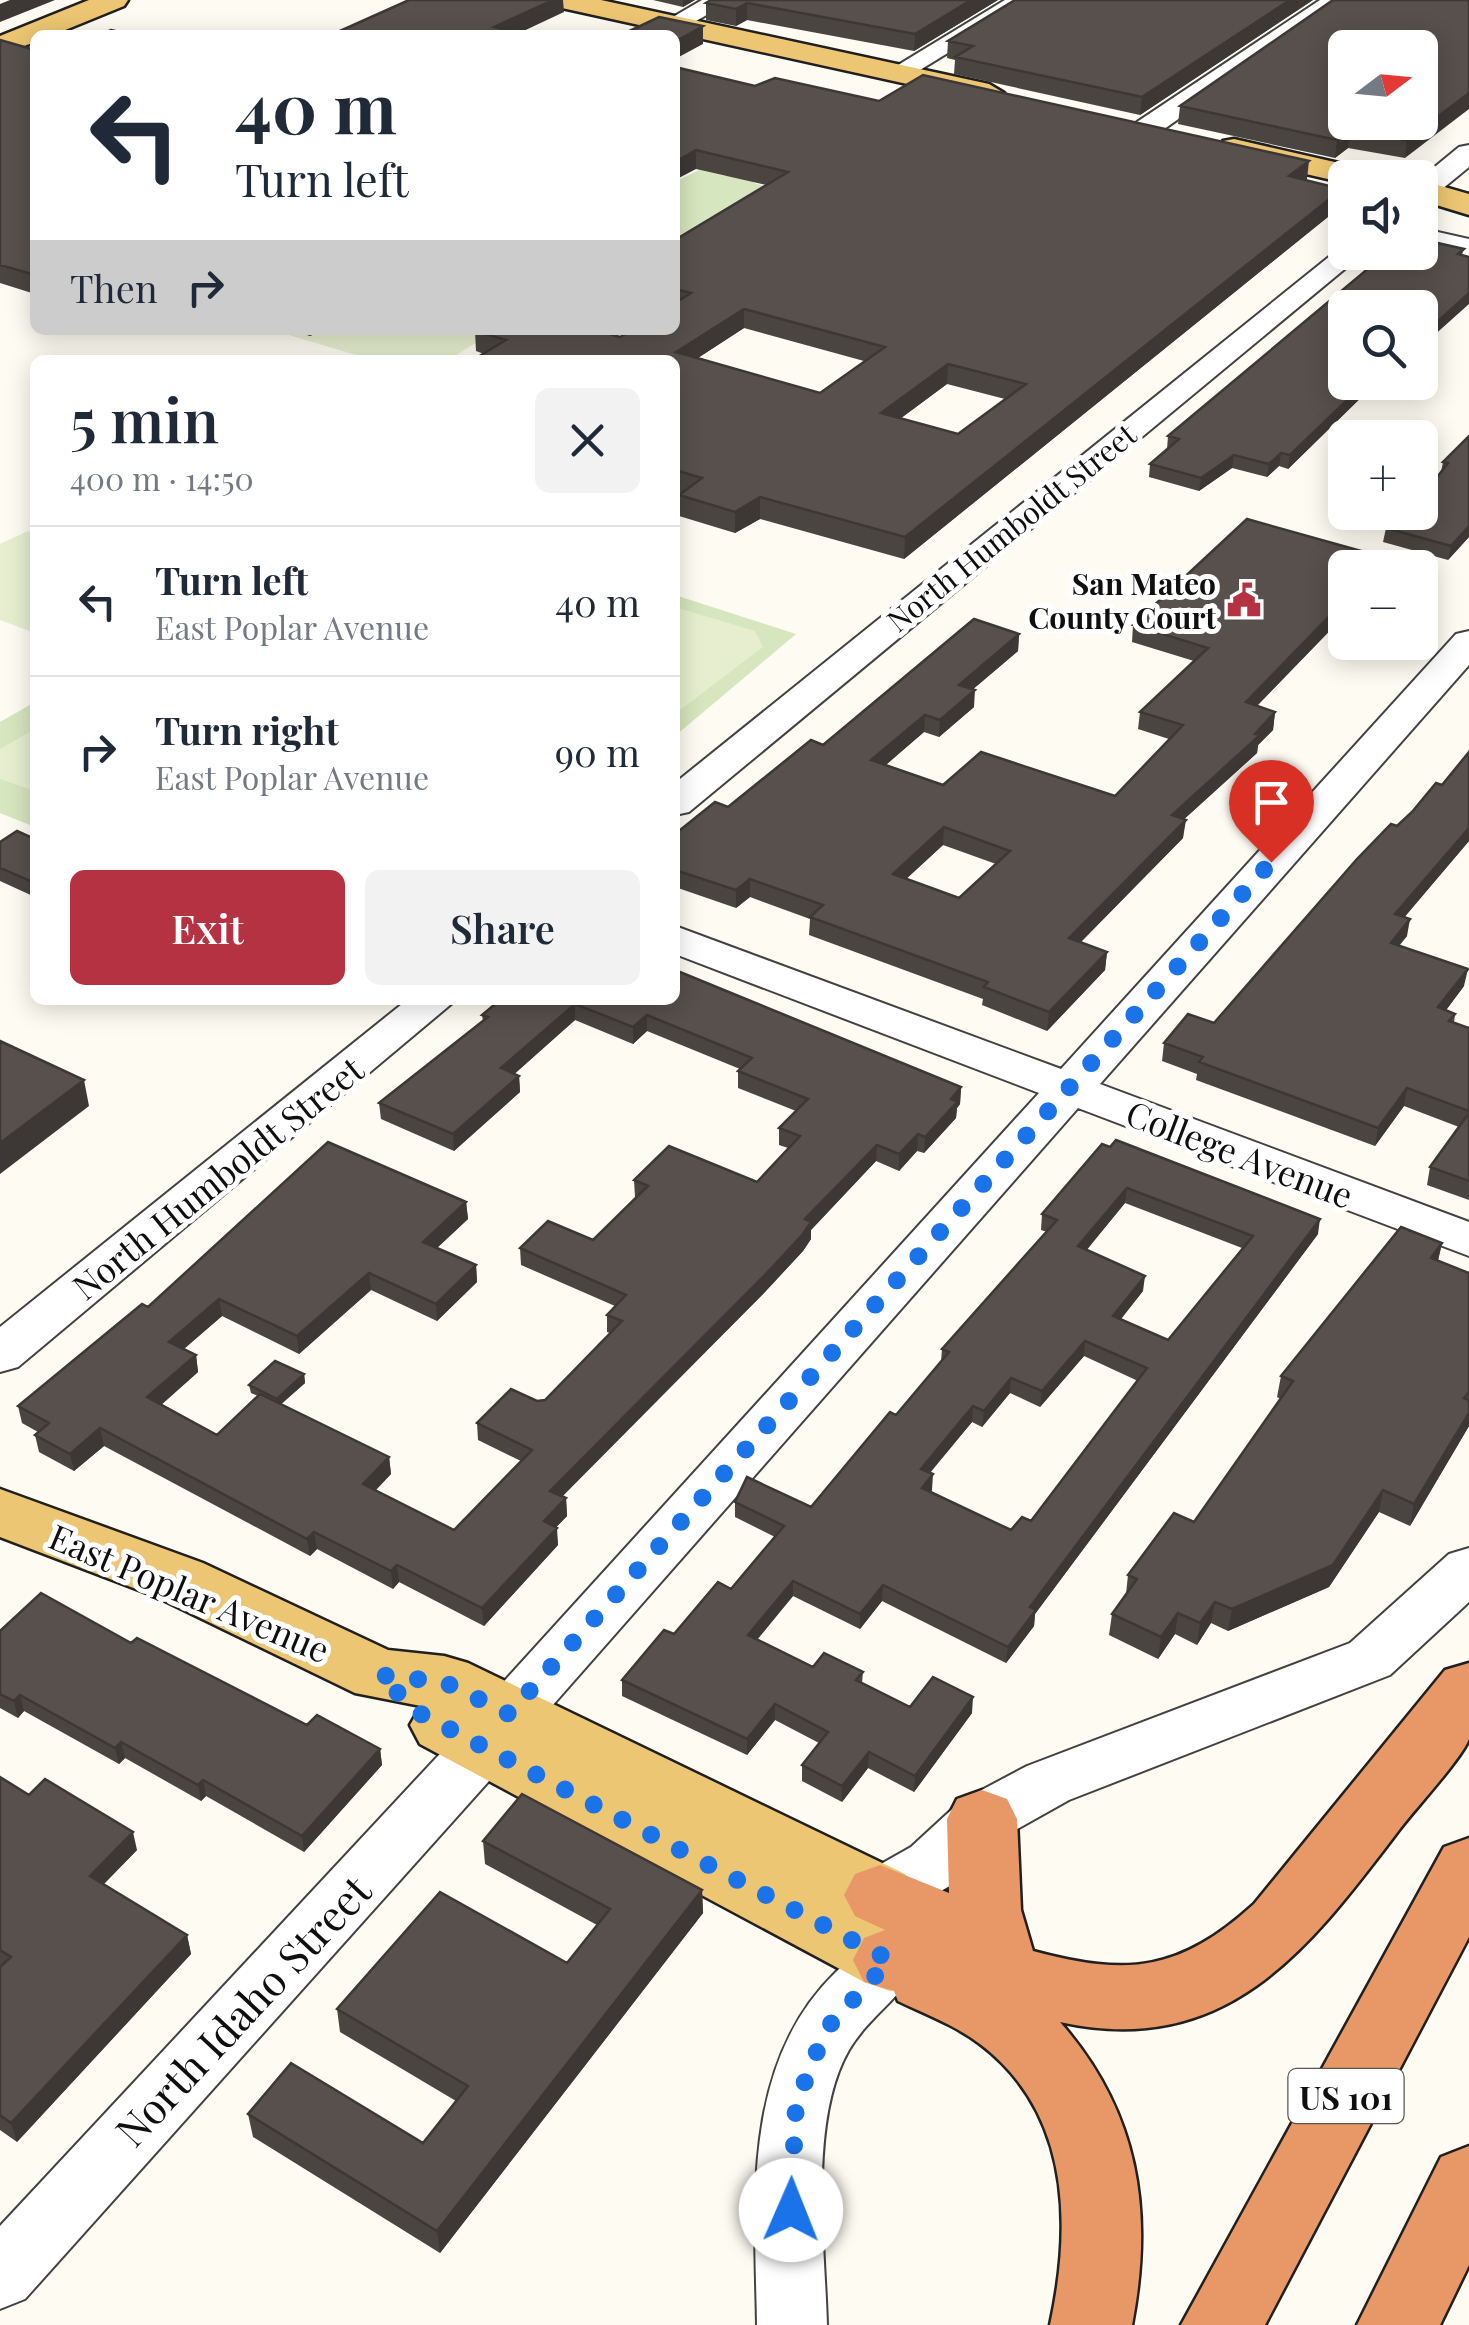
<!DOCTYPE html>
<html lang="en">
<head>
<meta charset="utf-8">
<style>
  :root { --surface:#fff; --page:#f2f2f3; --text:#1f2937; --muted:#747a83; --line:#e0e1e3; --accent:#b43242 }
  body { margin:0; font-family:"Playfair Display",serif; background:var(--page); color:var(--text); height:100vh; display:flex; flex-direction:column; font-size:38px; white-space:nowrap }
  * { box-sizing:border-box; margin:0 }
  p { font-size:32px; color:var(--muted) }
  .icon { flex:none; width:55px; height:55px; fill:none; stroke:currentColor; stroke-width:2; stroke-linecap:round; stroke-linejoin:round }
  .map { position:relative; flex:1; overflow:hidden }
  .panel { position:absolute; left:30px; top:355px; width:650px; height:650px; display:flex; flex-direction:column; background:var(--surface); border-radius:15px; box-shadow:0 5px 25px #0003 }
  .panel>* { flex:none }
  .hud { position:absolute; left:30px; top:30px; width:650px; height:305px; border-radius:15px; box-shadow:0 5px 25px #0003; background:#fff; color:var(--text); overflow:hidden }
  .needle { width:65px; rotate:74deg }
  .fabs { position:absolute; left:1328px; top:30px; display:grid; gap:20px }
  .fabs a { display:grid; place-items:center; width:110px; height:110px; border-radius:15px; background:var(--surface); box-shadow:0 5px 25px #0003; font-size:50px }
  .pin { position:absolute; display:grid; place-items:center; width:85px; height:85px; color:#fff; margin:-102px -42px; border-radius:50% 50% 50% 0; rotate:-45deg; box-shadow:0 0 10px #0007 }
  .pin .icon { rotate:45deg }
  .me { position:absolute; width:110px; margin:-55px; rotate:1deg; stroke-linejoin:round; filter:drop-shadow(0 0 8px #0008) }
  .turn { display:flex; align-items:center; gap:35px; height:210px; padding:0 40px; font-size:45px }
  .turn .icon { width:130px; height:130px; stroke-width:2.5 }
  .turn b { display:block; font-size:70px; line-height:85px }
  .then { display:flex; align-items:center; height:95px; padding:0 40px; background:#0003; gap:20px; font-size:38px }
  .round { display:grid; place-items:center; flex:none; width:105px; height:105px; border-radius:15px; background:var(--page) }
  .summary { display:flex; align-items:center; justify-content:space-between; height:170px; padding:0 40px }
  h1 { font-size:60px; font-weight:600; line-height:75px }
  .cta { display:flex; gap:20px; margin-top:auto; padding:20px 40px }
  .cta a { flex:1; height:115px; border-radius:15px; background:var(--accent); color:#fff; font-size:40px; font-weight:600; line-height:115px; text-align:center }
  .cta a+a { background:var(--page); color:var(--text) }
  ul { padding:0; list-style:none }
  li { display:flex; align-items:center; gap:30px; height:150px; padding:0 40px; border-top:2px solid var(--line) }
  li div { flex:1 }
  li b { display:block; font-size:38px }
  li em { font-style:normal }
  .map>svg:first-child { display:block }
</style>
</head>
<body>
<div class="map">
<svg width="1469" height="2325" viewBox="0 0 1469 2325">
  <rect width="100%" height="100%" fill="#fefbf2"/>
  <path fill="#d6e6be" d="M744,165l10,18 98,25 -177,69v-95l24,-12 26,6z
    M675,595l121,39 -121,102z
    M35,702v125l-35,-14v-91z"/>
  <path fill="#e6eecf" d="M272,330h225l-49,30h-75z
    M28,531l7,2v100l-35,-13v-76z
    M675,607l80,24 8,16 -88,67z
    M35,729v62l-35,-12v-30z"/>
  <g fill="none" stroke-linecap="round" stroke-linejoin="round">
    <g stroke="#424242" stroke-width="4">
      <path id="minor" d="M702,0h31l-51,29 -9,2 -12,-7z
        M1005,0h29l-127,78 -9,3 -13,-8z
        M1320,0h28l-191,134h-20l-3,-6 3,-6z
        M1469,145v22l-39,32 -10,2v-22l39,-32z
        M1420,228l49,11v18l-49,-11z
        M1345,244v8h17l-4,6 -669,554 -14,3v-32z
        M1469,631v34l-369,419 369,138v34l-391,-148 -548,623 -19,7 4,7 -9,17 -481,537 -25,10v-83l464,-498 19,-6 -3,-7 8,-16 551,-606 -364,-139v-28l386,143 395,-435z
        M407,1000h49l-438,367 -18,5v-45z
        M1469,1548v54l-79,73 -321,125 -66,37 -48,46 -53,30 -22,8 -22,-8 -9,-18 9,-18 53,-30 50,-46 66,-35 323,-123 99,-89z
        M890,1933l22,8 10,19c-18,36 -53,56 -73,90 -41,71 -24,196 -22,275h-70c-2,-120 -16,-260 78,-352 18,-18 31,-32 55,-40z"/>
    </g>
    <g stroke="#202020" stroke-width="5">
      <path id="major" d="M89,0h39l-4,6 -71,29h-18v7l-35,13v-19z
        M548,0h53l388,84 15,9 -15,9 -427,-94z
        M1234,139l140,32 5,7h-34v5l-122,-28 -5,-7 5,-7z
        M1420,180l49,14v21l-49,-15z
        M0,1489l203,74 185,87 56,6 24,7 437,211 11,21 -11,21 -18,7 29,15 11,22 -11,22 -26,9 -26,-9 -444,-238 -10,-19 11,-19 -66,-13 -198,-96 -157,-60z"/>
    </g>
    <g stroke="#202020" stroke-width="5">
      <path id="highway" d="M1469,1663c0,21 0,56 0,76 -7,19 -55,71 -70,91 -90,118 -171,229 -339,192 79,90 94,189 72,303h-82c22,-101 20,-213 -70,-281 -25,-19 -55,-30 -82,-43l-4,-10 -30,-9 -11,-22 11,-22 21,-8 -30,-14 -11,-21 11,-21 25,-9 69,28 -2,-74 10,-20 25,-9 25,9 10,20 4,91 12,41c96,26 147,20 221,-47l191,-234z
        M1469,1838v99l-204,388h-84l263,-478z
        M1469,2146v119l-29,60h-83l84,-168z"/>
    </g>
    <use href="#minor" fill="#fff" fill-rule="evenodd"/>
    <use href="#major" fill="#edc673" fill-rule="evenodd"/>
    <use href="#highway" fill="#e89866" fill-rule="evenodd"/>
  </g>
  <path fill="#4b4541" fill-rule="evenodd" d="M653,0h42l-12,7z
    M711,0h287l-84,51 -167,-31 -11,6 -30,-6v-17z
    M1015,0h298l-173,115 -186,-41 1,-14 -8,-2 1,-17z
    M1469,0l-64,158 -57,-10 -13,10 -157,-34 2,-18z
    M0,40l35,10v244l-35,-11z
    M675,67l80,19 124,15 428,78 -2,1 37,9 -3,19 -435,351 -144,-40 -25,14 -56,-17v-21l2,-2 -6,-2v-131l-191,-6 -8,-3 -1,-20 145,6 55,-7v-90l91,-55 -70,-16zM744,328l120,33 -44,32 -122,-35zM947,384l58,15 -47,35 -57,-16z
    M1464,249l-33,89 -6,-2 -80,46h32l-89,87 -9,-3 -12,11 -35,-9 -33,23 -50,-14 1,-13 17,-15 1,-13z
    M290,330h32l-12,6z
    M1469,436v101l-21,23 -65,-18 3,-14 55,-56 2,-10z
    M1345,568v47l-88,91 18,6 -2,18 -15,15 -1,8 -73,66 -1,19 -102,104 26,10 -2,18 -58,61 -65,-26 1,-6 -174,-64 1,-16 -60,-22 -14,11 -61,-21v-53l53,-27 95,-62 196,-111 -1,17 -45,38 1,18 -35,30 -15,-5 -39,33 58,20 172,11 54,-57 -31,-10 2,-17 54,-51 -62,-19 1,-17zM943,845l53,19 -37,34 -53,-19z
    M1442,785l27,56 -65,76 3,19 -8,9 65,41 -18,24 9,4 -1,9 15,5v172l-42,-15 3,-18 29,-40 -55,-21 -29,40 -179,-66 1,-6 -35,-13 2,-18 50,-20 183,-197z
    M35,839v58l-35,-16v-39z
    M500,1000h175l286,87 -1,17 -3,4 -1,10 -32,35 -7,-2 -18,20 -23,-10 -65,69v9l-8,12 -39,42 -202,203 4,2 1,18 -11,11 2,18 -74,81 -85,-44 -6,7 -76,-40 -7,7 -206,-110 -30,25 -35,-19 -4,-17 3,-3 -16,-9 -4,-17 130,-99 318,-105 2,17 -31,29 39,17 1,17 -40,39 -66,-31 -72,64 -77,-38 -38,33 12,6 2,17 -36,32 55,31 41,-39 -7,-3 -2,-8 55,-11 1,9 -24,21 108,53 2,17 -15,16 78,40 67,-69 -43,-21 -1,-17 60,-22 8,-1 65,-67 -3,-1v-17l8,-9 -94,-41 -1,-17 73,-8 43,-42 -1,-1 -1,-17 123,2 31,-34 -9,-3v-17l17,-17 -58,-23v-17l2,-2 -93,-38 -14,13 -58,-24 -61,54 5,2 1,16 -66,59 -73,-32 -2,-16 104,-82 -1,-6z
    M1102,1144l216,90 -283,380 -1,12 -28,37 -124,-62 -22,28 -67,-33 -36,43 56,28 50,5 -1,11 48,24 62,6 -58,79 -46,-24 -26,34 -40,-21v-16l17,-22 -44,-23 -28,35 -125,-59v-16l52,-46 57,-45 44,-52 -40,-20v-15l76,5 85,-92 45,-53 1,-13 105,-117 -6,-2 1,-16zM1125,1203l117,45 -74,92 -48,-21 23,-28 -57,-41zM1084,1356l54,25 -107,140 -20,9 -80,-38 1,-2 -2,-17 42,-51 10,5 28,-34 30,14z
    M1442,1243l-4,18 31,12v153l-59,100 -31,-14 -50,75 -101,44 -17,-8 -14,22 -22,-11 -17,25 -49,-24 3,-21 14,-20 2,-19 66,-53 87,-123 -4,-2 4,-21z
    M0,1631l131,12 176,82 73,24 2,16 -78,87 -98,-56 -5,5 -76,-43 -6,6 -95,-53 -6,7 -18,-10z
    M0,1777l29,18 108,55 -33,34 83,51 4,19 -174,188 -17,-12v-163l1,-1 -1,-1z
    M483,1841l219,49 1,23 -263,340 -187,-116 -5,-23 175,29 33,-42 -116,-69 -3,-23 230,-46 30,-38 -112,-61z"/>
  <path fill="#3d3835" d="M10,0h45l-55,22v-18z
    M553,0h10l1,12 -49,23 -21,-8z
    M683,0h12l-12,7z
    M971,0h27l-84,51 1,-17z
    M1290,0h23l-173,115 2,-18z
    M747,3v17l-11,6v-17z
    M703,26v18l-28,15v-17z
    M1469,93v16l-64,49 2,-18z
    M1351,130l-3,18 -13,10 2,-18z
    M696,150v19l-21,11v-18z
    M1309,161l-2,18 -21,16 3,-19z
    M1342,189l-3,19 -435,351 1,-22z
    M1469,293v11l-38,34 3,-13z
    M744,309v19l-68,44v-20z
    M1427,324l-2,12 -5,5v-10z
    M309,330h13l-12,6z
    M948,364l-1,20 -66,49v-20z
    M1366,382h11l-89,87 2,-14z
    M1281,453l-2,13 -12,11 2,-13z
    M1234,455l-2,13 -33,23 2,-13z
    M760,497v22l-25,14v-21z
    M1469,526v11l-21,23 3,-14z
    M1345,600v15l-102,105 3,-18z
    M1019,634l-1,17 -60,51 1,-17z
    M975,690l-1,17 -35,30 1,-17z
    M1275,712l-2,18 -15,15 -1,8 -88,80 3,-18z
    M925,715l-1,17 -53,46v-18z
    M1186,820l-3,18 -116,118 2,-18z
    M944,827l-1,18 -51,47 1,-18z
    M1469,828v13l-77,91 3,-18z
    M750,879v18l-14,11v-18z
    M1410,919l-3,17 -19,24 3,-17z
    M1107,952l-2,18 -58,61 2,-19z
    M1468,969l-4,17 -29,39 3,-18z
    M575,1004v16l-73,65 -1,-17z
    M647,1015v16l-14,13v-17z
    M519,1076l1,16 -66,59 -1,-17z
    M84,1080l5,26 -89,68v-31z
    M961,1087l-1,17 -3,4 -1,10 -32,35 1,-16 26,-38z
    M1407,1088l-3,18 -29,40 3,-18z
    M918,1134l-1,17 -18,20v-17z
    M877,1145l-1,16 -65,69v9l-8,12 -39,42 -213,215 -1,-17z
    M1127,1188l-2,15 -48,59 1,-16z
    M466,1202l2,17 -43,40 -2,-17z
    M1320,1219l-2,15 -283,380 -1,12 -28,37 2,-16 22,-40z
    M1442,1243l-5,21 -6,-6z
    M476,1265l1,17 -40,39 -1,-17z
    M369,1273l2,17 -72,64 -2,-18z
    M1145,1276l-2,15 -32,41 2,-16z
    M219,1299l3,17 -50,43 -3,-17z
    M1085,1341l-1,15 -44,51 2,-16z
    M196,1355l2,17 -47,42 -4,-17z
    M304,1374l1,9 -27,24 -1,-8z
    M1011,1378l-1,15 -28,34 2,-16z
    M973,1406l-1,16 -52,62 1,-15z
    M1469,1413v13l-59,100 4,-22z
    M100,1428l4,18 -30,25 -4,-17z
    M389,1457l2,17 -26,27 -2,-17z
    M933,1474l-1,16 -11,14 1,-16z
    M1383,1490l-4,22 -50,75 -101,44 4,-22z
    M566,1498l1,18 -22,23 -1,-18z
    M557,1528l1,17 -74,81 -2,-18z
    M314,1532l3,17 -7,7 -3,-17z
    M397,1565l2,17 -6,7 -2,-18z
    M793,1581v15l-45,55v-16z
    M883,1585l-1,16 -22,28v-15z
    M1215,1602l-4,21 -14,22 3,-22z
    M1178,1613l-3,21 -17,25 3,-22z
    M20,1695l4,16 -6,7 -4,-17z
    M973,1697l-1,16 -58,79 1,-16z
    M775,1704v16l-28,35v-16z
    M121,1742l4,16 -6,6 -4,-16z
    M380,1749l2,16 -78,87 -2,-16z
    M869,1752l-1,16 -26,34v-16z
    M203,1780l3,16 -5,5 -3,-16z
    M133,1832l4,18 -43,44 -4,-18z
    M702,1890l1,23 -263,340 -3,-22z
    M187,1935l4,19 -174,188 -6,-19z"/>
  <path fill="#57504c" stroke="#3d3835" stroke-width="2.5" fill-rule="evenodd" d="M409,0h144l-59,27 34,8h-197z
    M711,0h260l-56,34 -168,-31 -11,6 -30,-6z
    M1015,0h275l-148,97 -187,-40 18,-11 -25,-5z
    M1333,0h136v93l-62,47 -56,-10 -14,10 -157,-34zM1345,48h75v74h-75z
    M659,17l44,9 -28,16v-7h-54z
    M111,30l20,5h-32z
    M0,40l35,10v225l-35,-10z
    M675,67l80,19 20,-8 104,23 44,-26 386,86 -20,15 53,13 -437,348 -145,-40 -25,15 -56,-17 23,-17 -27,-8v-110h-202l33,-20 -31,-9 2,-1h118l25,7 12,-7h43v-27l16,-10 -16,-4v-49l113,-68 -92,-22 -21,12zM744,309l141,38 -65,46 -144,-41zM948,364l78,20 -68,50 -77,-21z
    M1420,239l44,10 -6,5 11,3v36l-35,32 -7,-1 -7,7v-23h-75v74h21l-76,73 -9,-2 -12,11 -35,-9 -33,23 -51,-14 29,-25 -11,-3 220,-184h32z
    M1469,436v90l-18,20 -65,-18 15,-16h19v-18l18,-18 10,-13 -5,-1z
    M1247,519l139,39 -9,10h-32v32l-99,102 29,10 -20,22 5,1 -88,80 14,5 -117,118 38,14 -58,60 -65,-25 4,-5 -178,-65 13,-12 -73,-26 -14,11 -61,-20v-36l40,-32 13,5 83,-67 12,5 151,-126 45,15 -60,51 16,5 -35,30 -15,-5 -54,45 72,25 38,-33 134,44 68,-71 -43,-13 68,-64 -75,-23zM944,827l66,24 -51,47 -66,-24z
    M1469,752v76l-74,86 15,5 -19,24 77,26 -30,38 17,7 -6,7 20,7v83l-62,-23 -29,40 -179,-66 4,-5 -39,-14 24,-29 26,9 143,-164 34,-35 6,2 15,-14 24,-29 6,2z
    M17,831l18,8v44l-35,-15v-26z
    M675,970l286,117 -10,12 6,3 -32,35 -7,-3 -19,20 -22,-9 -72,74 6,3 -8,12 -39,42 -214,215 16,7 -22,23 13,7 -75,80 -85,-43 -6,6 -77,-39 -7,7 -207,-111 -30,26 -35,-19 14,-12 -31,-17 124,-102 6,3 180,-165 138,60 -43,40 53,23 -40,39 -67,-31 -72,63 -78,-37 -50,43 27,13 -49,42 70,38 43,-41 129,63 -26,27 91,46 78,-80 -55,-27 34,-34 26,12 8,-1 77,-79 -15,-6 19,-20 -106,-47 28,-27 45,19 55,-54 -14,-6 35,-34 88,36 43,-46 -21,-8 29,-29 -70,-28 14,-13 -105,-43 -14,12 -58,-23 -74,64 18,8 -66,58 -74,-31 109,-86 -6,-2 18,-15h175z
    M0,1041l84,39 -84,63z
    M1469,1113v68l-39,-14z
    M1116,1140l204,79 -290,388 6,3 -28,37 -125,-62 -23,29 -67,-33 -45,54 65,32 11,-14 39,19 -7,8 54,27 23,-30 40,20 -58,79 -46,-24 -27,34 -40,-21 26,-33 -53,-28 -28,35 -125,-59 42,-50 10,4 44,-52 13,7 53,-63 -49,-24 12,-25 64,30 79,-95 6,3 53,-63 -7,-3 115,-129 -15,-6 60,-70 8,3zM1127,1188l126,48 -85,104 -55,-24 32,-40 -67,-30zM1085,1341l62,27 -116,153 -9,-4 -11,13 -89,-42 11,-14 -12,-5 52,-63 11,5 27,-33 31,13z
    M1401,1227l41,16 -11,15 38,15v119l-5,6 5,2v13l-55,91 -31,-14 -50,75 -101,44 -17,-7 -15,21 -22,-10 -17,24 -49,-23 25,-35 -9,-4 46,-62 20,9 99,-141 -12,-5z
    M275,1361l29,13 -27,25 -28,-14z
    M41,1593l90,50 6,-5 170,87 10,-10 63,34 -78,87 -99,-56 -5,5 -77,-43 -6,6 -95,-53 -6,6 -14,-7v-63z
    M0,1777l29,18 16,-16 88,53 -43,44 97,59 -176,188 -11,-8v-148l11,-10 -11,-7z
    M522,1794l180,96 -265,341 -189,-117 43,-51 132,80 45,-57 -131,-77 103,-117 127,71 43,-54 -127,-68z"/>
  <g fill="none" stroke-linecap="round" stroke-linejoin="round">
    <path stroke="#1a73e8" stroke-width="18" stroke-dasharray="0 32.4" d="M791,2210l5,-106 30,-75 64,-69 -471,-247 -40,-38 65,7 65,32 762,-852"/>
  </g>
  <defs>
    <g id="civic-bare" transform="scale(2.7)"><path d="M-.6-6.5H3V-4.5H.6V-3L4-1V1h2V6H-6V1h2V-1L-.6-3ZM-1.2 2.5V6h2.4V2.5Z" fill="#b43242" stroke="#fff" stroke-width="2.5" paint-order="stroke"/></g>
  </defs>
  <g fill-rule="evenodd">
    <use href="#civic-bare" x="1244" y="600"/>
  </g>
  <g text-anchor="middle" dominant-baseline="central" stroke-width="10" stroke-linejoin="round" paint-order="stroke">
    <g font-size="30" fill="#0f0f0f" stroke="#fff">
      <text transform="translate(1011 527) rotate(-39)">North Humboldt Street</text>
    </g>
    <g font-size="30" font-weight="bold" fill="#0f0f0f" stroke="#fff" text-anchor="end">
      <text x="1216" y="583">San Mateo<tspan x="1216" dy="34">County Court</tspan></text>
    </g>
    <rect fill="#fff" stroke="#575757" stroke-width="2.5" x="1288.5" y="2069" width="115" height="54" rx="8"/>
    <g font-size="32" font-weight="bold" fill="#0f0f0f">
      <text x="1346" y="2096">US 101</text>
    </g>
    <g font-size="35" fill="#0f0f0f" stroke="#fff">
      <text transform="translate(1240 1153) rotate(21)">College Avenue</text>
      <text transform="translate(217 1177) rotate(-39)">North Humboldt Street</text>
      <text transform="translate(190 1592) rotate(23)">East Poplar Avenue</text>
    </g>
    <g font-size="42" fill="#0f0f0f" stroke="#fff">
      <text transform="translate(242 2010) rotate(-47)">North Idaho Street</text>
    </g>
  </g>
</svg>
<div class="fabs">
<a><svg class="needle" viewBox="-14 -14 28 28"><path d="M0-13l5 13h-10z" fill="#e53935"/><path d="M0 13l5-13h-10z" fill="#747a83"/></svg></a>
<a><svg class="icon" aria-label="sound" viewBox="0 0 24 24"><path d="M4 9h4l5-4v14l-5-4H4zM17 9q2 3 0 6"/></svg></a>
<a><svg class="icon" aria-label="search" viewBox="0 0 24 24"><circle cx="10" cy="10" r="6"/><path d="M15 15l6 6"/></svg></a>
<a>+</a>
<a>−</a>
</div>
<div class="pin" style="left:1271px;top:862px;background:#d93025"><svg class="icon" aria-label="arrive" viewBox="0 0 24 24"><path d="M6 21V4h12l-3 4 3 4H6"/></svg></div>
<svg class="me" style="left:791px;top:2210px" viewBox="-20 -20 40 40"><circle r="19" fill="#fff"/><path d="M0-13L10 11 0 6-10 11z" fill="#1a73e8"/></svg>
<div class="hud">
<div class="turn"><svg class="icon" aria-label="left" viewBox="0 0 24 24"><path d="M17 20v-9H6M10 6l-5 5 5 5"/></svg><div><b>40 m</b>Turn left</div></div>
<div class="then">Then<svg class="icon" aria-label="right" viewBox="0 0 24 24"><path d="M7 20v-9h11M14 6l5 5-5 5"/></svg></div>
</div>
<section class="panel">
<div class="summary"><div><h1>5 min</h1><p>400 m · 14:50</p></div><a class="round"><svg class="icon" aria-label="close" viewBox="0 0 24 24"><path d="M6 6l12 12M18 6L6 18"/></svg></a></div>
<ul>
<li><svg class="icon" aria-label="left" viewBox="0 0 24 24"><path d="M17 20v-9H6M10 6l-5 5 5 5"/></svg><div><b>Turn left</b><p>East Poplar Avenue</p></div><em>40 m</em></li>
<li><svg class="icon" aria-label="right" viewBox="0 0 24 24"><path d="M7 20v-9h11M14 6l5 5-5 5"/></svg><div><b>Turn right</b><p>East Poplar Avenue</p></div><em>90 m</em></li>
</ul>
<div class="cta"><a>Exit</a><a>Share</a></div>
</section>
</div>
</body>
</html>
